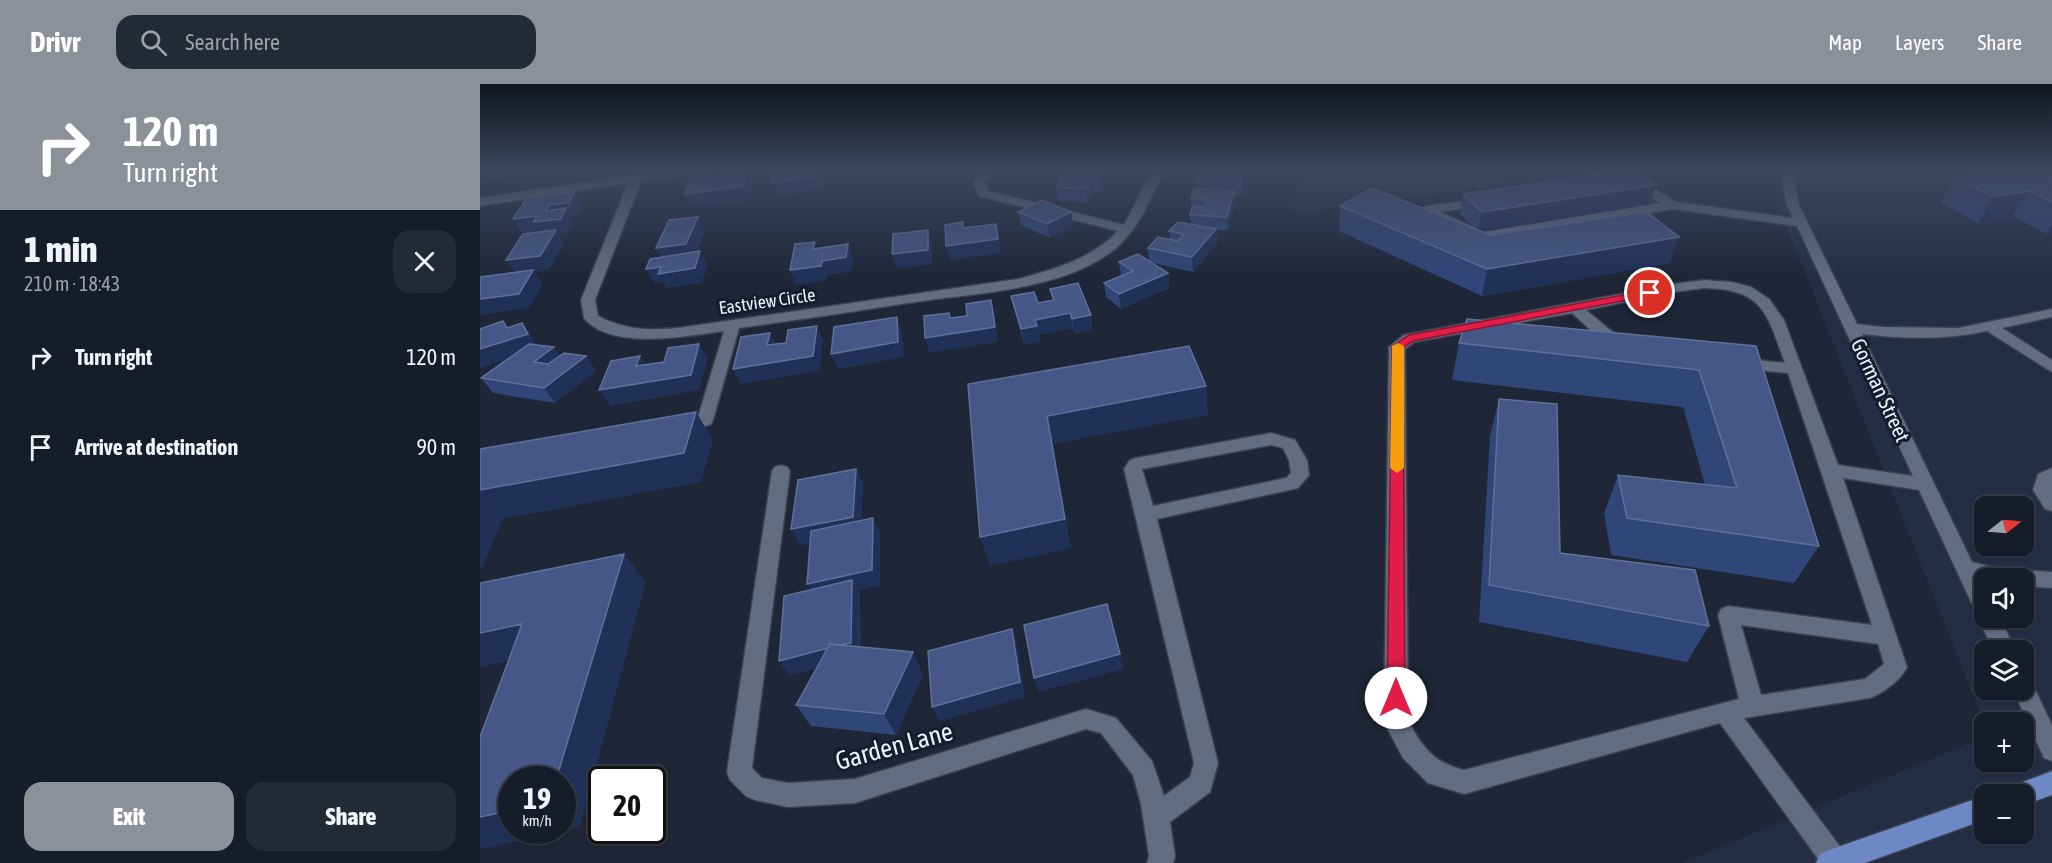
<!DOCTYPE html>
<html lang="en">
<head>
<meta charset="utf-8">
<style>
  :root { --surface:#161c29; --page:#232935; --text:#f1f3f6; --muted:#9ea1a8; --line:#353a46; --accent:#8c9099 }
  body { margin:0; font-family:"Asap Condensed",sans-serif; background:var(--page); color:var(--text); height:100vh; display:flex; flex-direction:column; font-size:22px; white-space:nowrap }
  * { box-sizing:border-box; margin:0 }
  p { font-size:20px; color:var(--muted) }
  .icon { flex:none; width:33px; height:33px; fill:none; stroke:currentColor; stroke-width:2; stroke-linecap:round; stroke-linejoin:round }
  .map { position:relative; flex:1; overflow:hidden }
  .side { display:flex; flex-direction:column; background:var(--surface); width:480px }
  .side>* { flex:none }
  .hud { background:#8c9099; color:#fff; overflow:hidden }
  .needle { width:39px; rotate:73deg }
  .buttons { position:absolute; left:1494px; top:412px; display:grid; gap:12px }
  .buttons a { display:grid; place-items:center; width:60px; height:60px; border-radius:12px; background:var(--surface); box-shadow:0 2px 4px #0004,0 0 0 2px var(--line); font-size:30px }
  .speed { position:absolute; left:18px; top:682px; display:flex; gap:12px; font-size:30px; font-weight:700; text-align:center }
  .speed>* { display:grid; place-content:center; width:78px; height:78px; border-radius:50%; background:var(--surface); box-shadow:0 2px 4px #0004,0 0 0 2px var(--line); line-height:1 }
  .speed small { font-size:15px; font-weight:400 }
  .speed .limit { border:3px solid #111; border-radius:9px; background:#fff; color:#111 }
  .pin { position:absolute; display:grid; place-items:center; width:51px; height:51px; color:#fff; margin:-26px; border:3px solid #fff; border-radius:50%; box-shadow:0 2px 6px #0007 }
  .me { position:absolute; width:66px; margin:-33px; rotate:0deg; stroke-linejoin:round; filter:drop-shadow(0 0 4px #0008) }
  .turn { display:flex; align-items:center; gap:21px; height:126px; padding:0 24px; font-size:27px }
  .turn .icon { width:78px; height:78px; stroke-width:2.5 }
  .turn b { display:block; font-size:42px; line-height:51px }
  .round { display:grid; place-items:center; flex:none; width:63px; height:63px; border-radius:18px; background:var(--page) }
  .overview { display:flex; align-items:center; justify-content:space-between; height:102px; padding:0 24px }
  h1 { font-size:36px; font-weight:800; line-height:45px }
  .cta { display:flex; gap:12px; margin-top:auto; padding:12px 24px }
  .cta a { flex:1; height:69px; border-radius:18px; background:var(--accent); color:#fff; font-size:24px; font-weight:800; line-height:69px; text-align:center }
  .cta a+a { background:var(--page); color:var(--text) }
  ul { padding:0; list-style:none }
  li { display:flex; align-items:center; gap:18px; height:90px; padding:0 24px }
  li div { flex:1 }
  li b { display:block; font-size:22px }
  li em { font-style:normal }
  header { display:flex; align-items:center; gap:36px; box-sizing:border-box; height:84px; padding:0 30px; background:var(--accent); color:#fff }
  header strong { font-size:28px }
  nav { display:flex; gap:33px; margin-inline-start:auto; font-size:21px }
  .search { width:420px; height:54px; background:var(--page); display:flex; align-items:center; gap:15px; box-sizing:border-box; padding:0 21px; border-radius:18px; color:var(--muted); font-size:22px }
  main { display:flex; flex:1; min-height:0 }
  .map>svg:first-child { display:block }
</style>
</head>
<body>
<header>
<strong>Drivr</strong>
<div class="search"><svg class="icon" aria-label="search" viewBox="0 0 24 24"><circle cx="10" cy="10" r="6"/><path d="M15 15l6 6"/></svg>Search here</div>
<nav><a>Map</a><a>Layers</a><a>Share</a></nav>
</header>
<main>
<section class="side">
<div class="hud">
<div class="turn"><svg class="icon" aria-label="right" viewBox="0 0 24 24"><path d="M7 20v-9h11M14 6l5 5-5 5"/></svg><div><b>120 m</b>Turn right</div></div>
</div>
<div class="overview"><div><h1>1 min</h1><p>210 m · 18:43</p></div><a class="round"><svg class="icon" aria-label="close" viewBox="0 0 24 24"><path d="M6 6l12 12M18 6L6 18"/></svg></a></div>
<ul>
<li><svg class="icon" aria-label="right" viewBox="0 0 24 24"><path d="M7 20v-9h11M14 6l5 5-5 5"/></svg><div><b>Turn right</b></div><em>120 m</em></li>
<li><svg class="icon" aria-label="arrive" viewBox="0 0 24 24"><path d="M6 21V4h12l-3 4 3 4H6"/></svg><div><b>Arrive at destination</b></div><em>90 m</em></li>
</ul>
<div class="cta"><a>Exit</a><a>Share</a></div>
</section>
<div class="map">
<svg width="1572" height="779" viewBox="0 0 1572 779">
  <rect width="100%" height="100%" fill="#1e2637"/>
  <path fill="#232e45" fill-rule="evenodd" d="M822,87h298l-308,43z
    M1297,87h275v692h-370l302,-126v25h40v-39h-40l-212,-533zM1504,423h40v39h-40zM1504,495h40v39h-40zM1504,567h40v39h-40zM1504,711h40v39h-40z"/>
  <g fill="none" stroke-linecap="round" stroke-linejoin="round">
    <g stroke="#3a404f" stroke-width="3">
      <path id="minor" d="M182,87h31l-6,3 -46,7 -46,119 3,16c29,15 55,15 87,11l333,-48c37,-10 73,-20 100,-48l-139,-35 -6,-13 10,-12h12l-10,12 3,8 136,34 28,-54h12c-14,28 -24,56 -48,77 -50,42 -139,45 -201,54 -58,9 -117,18 -176,26l-26,92 -2,4 -30,11 -6,-2 -3,-4 3,-4 23,-8 26,-86c-37,5 -113,20 -140,-13l-3,-18 47,-117 -148,23v-8z
        M1308,87h12l-6,10 5,24 58,119 26,3 75,1 94,-19v8l-50,11 50,32v12l-65,-41c-41,9 -84,8 -125,3l110,228 28,7 52,3v16l-28,-2v-7l-43,1 3,8v30h16l16,33h-22l-16,-33 2,-3 -6,-7 -55,-118 -76,-12 64,189c-6,13 -24,26 -37,31l-126,20 100,134 3,11h-26l-101,-140 -256,71 -36,-11 -25,-25 -19,-36 5,-375 15,-12 270,-51 30,-4 28,2 19,5 18,12 15,21 54,145 75,11 -116,-250 -124,-17 -191,31 -62,-30 6,-4 64,-8v6l-50,8 44,20 177,-29 -26,-15 -8,-2 -2,-3 6,-4 12,3 33,20 117,16 -6,-13 -5,-24zM1224,204c60,1 63,26 81,75l-47,-5 -8,5 8,5 50,5 84,252 -144,-19 -7,3 -3,6 21,84 -275,71c-31,-8 -41,-22 -56,-49l-3,-372 9,-7 158,-29 26,24 21,12 5,-2 3,-3 -41,-34 88,-18zM1261,541l137,19 6,20 -19,15 -104,16z
        M791,349l24,7 12,20 2,15 -11,13 -141,31 61,244 -8,29 -40,30 5,34 -2,7h-26l2,-7 -8,-52 -8,-29 -32,-42 -15,-4 -231,74 -67,4 -33,-7 -9,-4 -16,-16 -3,-8 45,-301 3,-4 6,-2 6,2 3,4 -38,297 10,10 26,5 67,-4 231,-70 30,9 36,43 12,35 26,-19 4,-14 -70,-294 6,-9 6,-2zM791,361l12,3 6,12 2,13 -5,5 -133,28 -11,-37z
        M1572,384v43l-7,-2 -12,-19 5,-16z
        M1544,596l8,3 20,42v36l-8,-3 -31,-68h11z"/>
    </g>
    <g stroke="#3a404f" stroke-width="3">
      <path id="major" d="M1572,687v24l-28,10v-10h-17l3,-8z
        M1504,712v24l-119,43h-49l4,-9 9,-4z"/>
    </g>
    <use href="#minor" fill="#636d81" fill-rule="evenodd"/>
    <use href="#major" fill="#6c88c5" fill-rule="evenodd"/>
  </g>
  <path fill="#304578" d="M370,87h36l-30,8z
    M586,87h49l-1,2 -9,-1 2,10 -6,10h-7l-6,10 -30,-2 -2,-13z
    M722,87h41l-2,26h-7l1,7 -7,26h-12l1,13 -24,29 -40,-9 15,10 1,15 -48,21 -15,-12 -2,-14 17,-7 -2,-14 30,-1 -1,-13 22,-8 -1,-9 22,-7 -1,-9 1,-4v-13l6,-9 -1,-6 6,-9z
    M1518,87h54v62l-6,1 -33,-18 -35,7 -37,-21 14,-25 42,-5z
    M1176,101l-6,19 -171,27 11,4 180,28 -188,33 -143,-65 1,-25 137,24 -17,-16 3,-20z
    M538,128h53l2,14 -23,12 -29,-13z
    M570,205l43,41 -18,4 -2,-6 -35,7 2,6 -16,3 -13,-48 27,7 15,-3z
    M23,237l5,7 14,-5 14,22 18,2 6,9h26l10,15 -41,32 -62,-10 -12,-15 28,-20z
    M979,259l297,3 63,200 -25,37 -183,-28 -7,-42 14,-38 87,10 -22,-78 -231,-27z
    M1019,315l61,154 149,73 -22,36 -208,-40 11,-186z
    M376,385l7,15 -2,36 19,13v52l-23,5 3,5v52l63,27 -27,61 -85,-9 -15,-21 21,-37 -28,7 21,-85v-47l-10,2z"/>
  <path fill="#203158" d="M0,87h41l-4,6 -37,5z
    M232,87l6,13 28,-13h3l4,7 -4,22 -57,8 -7,-14 25,-15z
    M288,87h59l-1,4 -3,1 -1,14 -45,6z
    M373,87h33l-30,8z
    M623,87h2l2,11 -6,10 -2,-13z
    M762,87h1l-2,26v-14z
    M613,94l1,14 -6,10 -2,-13z
    M1176,101l-6,19 -172,28 4,-20z
    M754,107l1,13 -7,26 -1,-13z
    M1549,107l-16,25 -35,7 15,-26z
    M95,108l8,14 -6,10 -6,1 3,5 -5,10 -11,2 6,10 -15,26 -14,2 8,12 -14,24 -49,7v-16l36,-24 -10,-15 36,-24 -3,-5 -17,2 -9,-14 33,-8 3,-6z
    M591,128l2,14 -23,12 -3,-14z
    M218,133l7,14 -11,27 -30,4 -8,-14z
    M516,140l5,29 -51,7 -4,-14z
    M1572,141v8l-6,1z
    M736,145l1,14 -24,29 -1,-15z
    M448,146l4,14v20l-35,5 -5,-15z
    M1199,153l-9,26 -188,33 5,-27z
    M368,160l5,14 -1,13 -25,4v5l-31,5 -6,-15 32,-9z
    M220,167l7,14 -5,18 -36,5 -3,-6 -9,1 -8,-14z
    M688,189l1,15 -48,21 -2,-15z
    M511,216l4,15 3,27 -69,11 -4,-15 70,-11z
    M590,229l3,15 -35,7 2,6 -16,3 -3,-15 14,-9z
    M611,231l2,15 -18,4 -3,-15z
    M417,233l5,15 2,25 -66,12 -7,-15z
    M23,237l12,17 7,-15 16,26 -58,19v-19z
    M337,242l6,15 -3,30 -79,13 -8,-15 80,-13z
    M290,249l7,15 -10,-3z
    M219,260l9,14 -9,32 -89,16 -11,-16 92,-15z
    M74,263l10,15 -20,15 -10,-15z
    M106,272l10,15 -41,32 -11,-15z
    M160,272l9,15 -13,-5z
    M726,302l2,29 -155,29 18,104 -81,18 -10,-29 67,-121z
    M216,328l17,28 -12,42 -198,37 -23,53v-82z
    M376,385l7,15 -3,49 -60,12 -9,-16z
    M393,434l7,15v52l-23,5 3,5 -1,63 -70,17 -10,-14 37,-61 -9,-16z
    M144,470l22,28 -66,244 -18,4v-50h-6z
    M42,540l27,28 -69,15v-34z
    M532,545l5,15 8,53 -86,24 -7,-14z
    M433,568l10,22 -27,61 -12,-21z
    M640,570l3,15 -84,23 -5,-14z
    M32,726v21h47l-76,18 -3,-2v-30z"/>
  <path fill="#445786" stroke="#5f7099" stroke-width="1.5" d="M226,87h6l-2,8 14,-2 1,-6h21l-3,15 -58,8 6,-21z
    M293,87h44v6l-45,6z
    M586,87h37l-4,8 -6,-1 -7,11 -30,-2z
    M738,87h24l-1,12h-45l2,-9h20z
    M1138,87h20l18,14 -174,27 -19,-18z
    M1527,87h45v31l-23,-11 -36,6 -38,-20z
    M892,104l118,47 157,-23 32,25 -192,32 -147,-63z
    M714,105l40,2 -7,26 -37,-2 3,-9 12,1 2,-8 -16,-1z
    M95,108l-6,11 -20,2 -3,6 20,-3 -5,11 -28,3 4,-6 -24,3 14,-21z
    M562,116l29,12 -24,12 -29,-12z
    M218,133l-12,27 -30,4 13,-28z
    M483,138v6l33,-4 2,15 -52,7 -1,-21z
    M698,138l38,7 -24,28 -44,-9 10,-11 20,4 6,-7 -15,-3z
    M76,146l-16,26 -34,4 17,-26z
    M448,146v20l-36,4 1,-20z
    M335,158l-2,7 35,-5 -2,13 -24,4 -1,5 -31,4 5,-26z
    M220,167l-5,17 -37,6 3,-7 -15,2 4,-10z
    M658,170l30,19 -49,21 -15,-11 29,-12 -14,-9z
    M53,186l-14,24 -39,5v-22z
    M598,199l13,32 -19,4 -2,-6 -35,7 2,6 -16,3 -10,-33 23,-4 4,11 16,-3 -4,-11z
    M511,216l4,27 -70,11 -1,-22 25,-3 1,5 17,-2 -1,-12z
    M417,233l1,25 -67,12 3,-27z
    M987,235l289,27 63,200 -192,-28 -9,-43 119,13 -38,-118 -240,-27z
    M23,237l4,7 15,-5 6,11 -48,15v-20z
    M337,242l-4,30 -80,13 8,-32 29,-4 -3,12 19,-2 2,-13z
    M49,260l25,3 -20,15 14,2 16,-11 22,3 -42,32 -63,-10z
    M219,260l-8,31 -92,15 12,-29 29,-5 -4,10 28,-4 4,-14z
    M709,262l17,40 -159,30 18,103 -85,18 -12,-153z
    M1019,315l58,5 3,149 135,17 14,56 -220,-41z
    M216,328l-12,41 -204,37v-41z
    M376,385l-3,48 -62,12 7,-49z
    M393,434l-1,52 -65,14 4,-53z
    M144,470l-68,226h-44v30l-32,7v-80l42,-113 -42,9v-50z
    M372,496l-1,63 -11,2 -10,-1 -2,4 -49,13 5,-65z
    M627,520l13,50 -86,24 -10,-53z
    M532,545l8,53 -88,25 -4,-56z
    M350,560l83,8 -29,62 -88,-9z"/>
  <linearGradient id="sky" x2="0" y2="1"><stop stop-color="#10151e"/><stop offset="0.44" stop-color="#3b475e"/><stop offset="1" stop-color="#3b475e" stop-opacity="0"/></linearGradient>
  <rect width="1572" height="196" fill="url(#sky)"/>
  <path fill="#e11d48" stroke="#92132f" stroke-width="1.5" d="M1170,206l4,1v4l-241,46 -10,7 2,350 -3,5 -6,3 -6,-3 -3,-5 5,-351 17,-12z"/>
  <path fill="#f59e0b" d="M918,259l6,3v122l-7,5 -7,-5 2,-122z"/>
  <g text-anchor="middle" dominant-baseline="central" stroke-width="6" stroke-linejoin="round" paint-order="stroke">
    <g font-size="18" fill="#ecf1fd" stroke="#141c2d">
      <text transform="translate(287 217) rotate(-8)">Eastview Circle</text>
    </g>
    <g font-size="21" fill="#ecf1fd" stroke="#141c2d">
      <text transform="translate(1401 306) rotate(65)">Gorman Street</text>
    </g>
    <g font-size="26" fill="#ecf1fd" stroke="#141c2d">
      <text transform="translate(414 662) rotate(-15)">Garden Lane</text>
    </g>
  </g>
</svg>
<div class="buttons">
<a><svg class="needle" viewBox="-14 -14 28 28"><path d="M0-13l5 13h-10z" fill="#e53935"/><path d="M0 13l5-13h-10z" fill="#9ea1a8"/></svg></a>
<a><svg class="icon" aria-label="sound" viewBox="0 0 24 24"><path d="M4 9h4l5-4v14l-5-4H4zM17 9q2 3 0 6"/></svg></a>
<a><svg class="icon" aria-label="layers" viewBox="0 0 24 24"><path d="M12 4l9 5-9 5-9-5zM3 14l9 5 9-5"/></svg></a>
<a>+</a>
<a>−</a>
</div>
<div class="speed"><div>19<small>km/h</small></div><div class="limit">20</div></div>
<div class="pin" style="left:1170px;top:209px;background:#d93025"><svg class="icon" aria-label="arrive" viewBox="0 0 24 24"><path d="M6 21V4h12l-3 4 3 4H6"/></svg></div>
<svg class="me" style="left:916px;top:614px" viewBox="-20 -20 40 40"><circle r="19" fill="#fff"/><path d="M0-13L10 11 0 6-10 11z" fill="#e11d48"/></svg>
</div>
</main>
</body>
</html>
